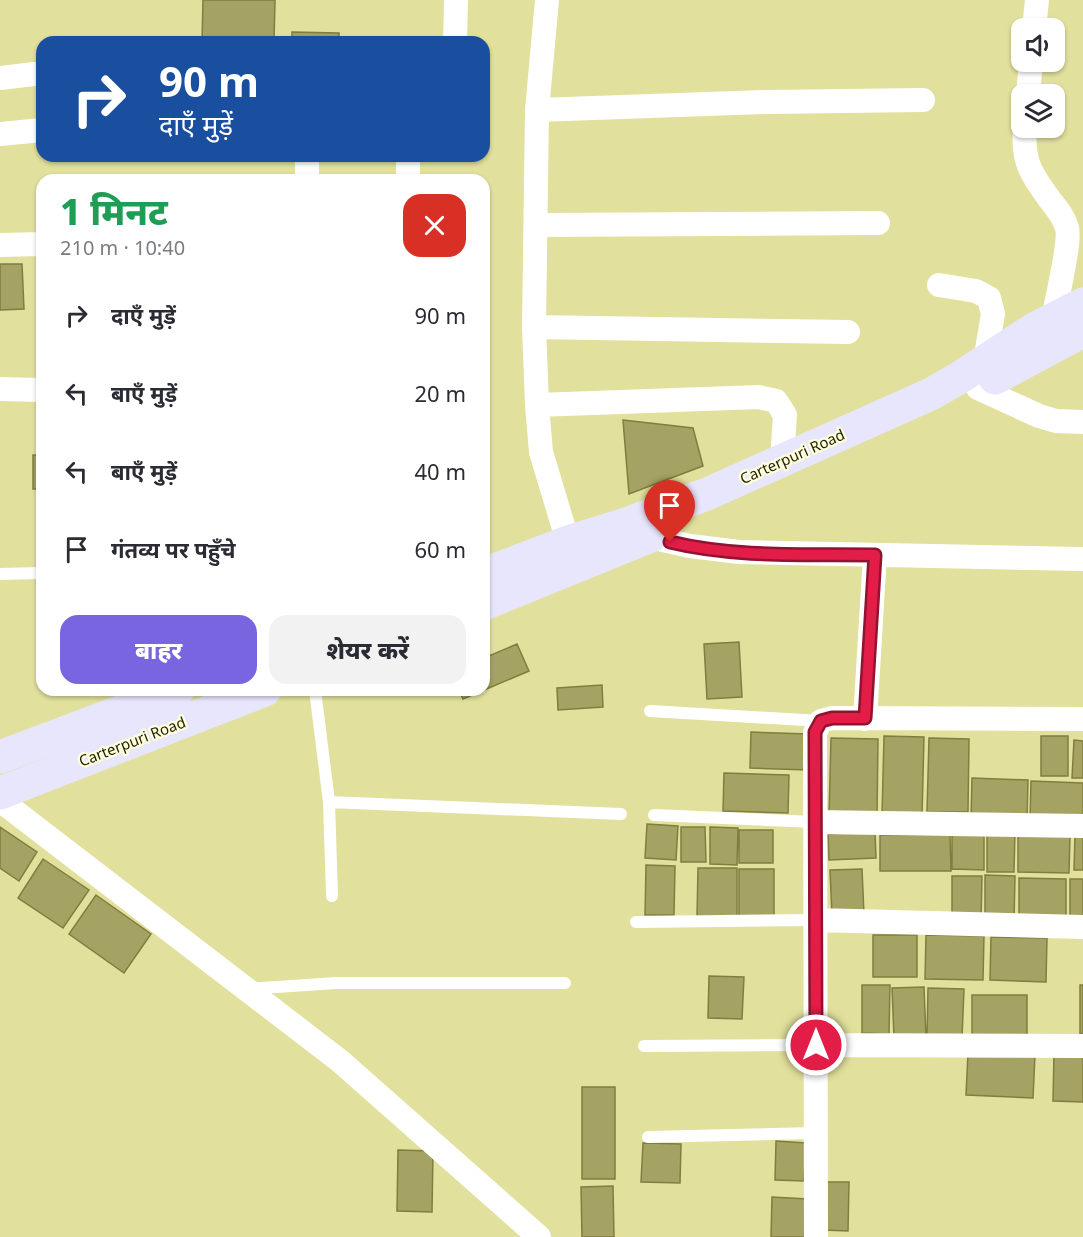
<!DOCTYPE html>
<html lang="hi">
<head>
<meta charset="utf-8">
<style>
  :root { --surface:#fff; --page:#f2f2f3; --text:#2b2b33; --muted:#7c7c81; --accent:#7a65e1 }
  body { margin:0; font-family:"Noto Sans","Noto Sans Devanagari",sans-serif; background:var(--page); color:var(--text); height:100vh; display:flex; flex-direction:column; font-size:22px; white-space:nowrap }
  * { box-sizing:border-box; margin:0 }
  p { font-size:20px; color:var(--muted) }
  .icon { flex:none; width:33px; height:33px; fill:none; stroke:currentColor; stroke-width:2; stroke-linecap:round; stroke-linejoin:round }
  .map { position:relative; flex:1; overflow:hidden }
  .sheet { position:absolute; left:36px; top:174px; width:454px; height:522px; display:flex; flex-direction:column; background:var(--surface); border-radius:18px; box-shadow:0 2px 4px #0004 }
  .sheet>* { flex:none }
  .hud { position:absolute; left:36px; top:36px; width:454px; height:126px; border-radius:18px; box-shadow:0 2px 4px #0004; background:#1a4fa0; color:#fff; overflow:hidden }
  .controls { position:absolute; left:1011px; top:18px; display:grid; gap:12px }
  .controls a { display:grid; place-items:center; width:54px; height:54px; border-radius:12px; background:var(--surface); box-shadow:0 2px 4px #0004; font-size:30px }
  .pin { position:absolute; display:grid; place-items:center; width:51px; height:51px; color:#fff; margin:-62px -26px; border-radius:50% 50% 50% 0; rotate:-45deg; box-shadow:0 0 6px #0007 }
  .pin .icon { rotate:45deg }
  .me { position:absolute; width:66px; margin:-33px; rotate:0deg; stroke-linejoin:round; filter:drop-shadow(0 0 4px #0008) }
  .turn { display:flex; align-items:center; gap:21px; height:126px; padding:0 24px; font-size:27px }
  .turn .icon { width:78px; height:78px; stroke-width:2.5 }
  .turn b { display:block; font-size:42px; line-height:51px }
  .round { display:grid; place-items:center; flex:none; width:63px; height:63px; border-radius:18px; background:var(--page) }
  .head { display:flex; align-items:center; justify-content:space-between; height:102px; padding:0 24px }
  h1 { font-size:36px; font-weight:800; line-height:45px; color:#1e9e55 }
  .primary-button { display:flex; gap:12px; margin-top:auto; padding:12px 24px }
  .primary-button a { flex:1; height:69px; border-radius:18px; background:var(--accent); color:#fff; font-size:24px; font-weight:800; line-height:69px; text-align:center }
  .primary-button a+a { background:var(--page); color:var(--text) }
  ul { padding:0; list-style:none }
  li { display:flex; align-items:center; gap:18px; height:78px; padding:0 24px }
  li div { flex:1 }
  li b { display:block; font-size:22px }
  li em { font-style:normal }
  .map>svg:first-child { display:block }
</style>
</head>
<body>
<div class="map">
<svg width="1083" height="1237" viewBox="0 0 1083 1237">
  <rect width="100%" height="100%" fill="#e1e09d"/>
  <path fill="#a5a363" stroke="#807e3e" stroke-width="1.5" d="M203,0h72l-1,42h-72z
    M292,32l47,1v9h-47z
    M0,264h22l2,45 -24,1z
    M623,420l70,8 10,38 -74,28z
    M33,455l9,1v33h-9z
    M739,642l3,55 -35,2 -3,-55z
    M517,644l12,27 -45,19v-32z
    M602,685l1,22 -45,3 -1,-22z
    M459,690h25l-21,9z
    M751,732l58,2 -1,36 -58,-2z
    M884,736l40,1 -2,79h-40z
    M1041,736h27v40h-27z
    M831,738l47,1 -1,78 -48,-1z
    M929,738l40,1 -1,73h-41z
    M1074,740l9,1v37h-11z
    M724,773l65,2 -1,38 -65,-2z
    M972,778l56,2 -1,40 -56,-1z
    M1031,781l52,2v37l-53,-1z
    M647,824l31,2 -2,34 -31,-2z
    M0,827l37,25 -18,29 -19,-13z
    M681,827h24l1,35h-25z
    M710,827l28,1 -1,37 -27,-1z
    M739,830h34v33h-34z
    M987,830l28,1 -1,41h-27z
    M952,831h32v39l-32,-1z
    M875,832l1,26 -47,2 -1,-26z
    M1075,834h8v36h-9z
    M880,835h70l1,36h-71z
    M1018,835l52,1 -1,37 -51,-1z
    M43,859l46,31 -26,38 -45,-30z
    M646,865l29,1 -1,49h-29z
    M698,868h39v48h-40z
    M739,869h35v51h-35z
    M862,869l2,45 -32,2 -2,-46z
    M985,875l30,1 -1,46h-29z
    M952,876h30l-1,47h-29z
    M1019,878l47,1v46h-47z
    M1070,879h13v47h-13z
    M96,895l55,39 -27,39 -55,-39z
    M873,935h44v42h-44z
    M926,935l58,1 -1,44 -58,-1z
    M991,937l56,1 -1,44 -56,-2z
    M709,976l35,1 -2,42 -34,-1z
    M862,985h28l-1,49 -27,-1z
    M1080,985h3v49h-3z
    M924,987l2,51h-32l-2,-50z
    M928,988l36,1 -2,49 -35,-1z
    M972,995h55v49h-55z
    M968,1053l67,2 -2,43 -67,-3z
    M1054,1053l29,1v48l-30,-1z
    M582,1087h33v92h-33z
    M776,1141l30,2 -2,38 -29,-1z
    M643,1143l38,1 -1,39 -39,-1z
    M398,1150l35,1 -1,61 -35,-1z
    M826,1182h23l-1,49 -24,-1z
    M613,1186l1,51h-32l-1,-50z
    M772,1197l35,2 -1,38h-35z"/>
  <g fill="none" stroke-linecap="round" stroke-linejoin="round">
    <path stroke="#fff" stroke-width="12" d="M0,574l42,-1
      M315,690l14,112 3,94
      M650,711l171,10
      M329,802l292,12
      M654,815l161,7
      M636,922l179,-2
      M248,989l88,-6h229
      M644,1046l172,-1
      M648,1137l168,-4"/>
    <path stroke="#fff" stroke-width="24" d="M547,0l-10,110 -3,217 3,78 4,47 27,90
      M1034,28l3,-28
      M455,42l1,-42
      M0,78l34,-4
      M1028,94l3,-32
      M537,110l229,-8 157,-2
      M1025,128c-3,33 6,46 25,72 7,9 14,17 17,28 4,14 -11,73 -14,92
      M0,134l42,-4
      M307,156v24
      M408,180v-24
      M536,225l342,-2
      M0,245l42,-1
      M939,285l37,6 13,7 4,16 -8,47
      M534,327l314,5
      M978,388l61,28 17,5 27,1
      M0,389l42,1
      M537,405l222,-8 17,4 9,14 -3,45
      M650,537l40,9 49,6 344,7
      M865,719l10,-164
      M0,800l340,261 199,176
      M815,822l268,4
      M815,920l268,7
      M816,1045l267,1
      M816,1237l-1,-504 6,-12 11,-3 251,1"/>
    <path stroke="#e7e6fc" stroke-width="33" d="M995,378l88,-47
      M484,574l84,-32 58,-18 81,-30 224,-100 28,-16 75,-49 49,-25
      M484,604l167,-68
      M0,757l178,-67
      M0,793l265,-103"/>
  </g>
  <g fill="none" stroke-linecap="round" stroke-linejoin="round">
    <g stroke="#92132f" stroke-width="15">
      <path id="route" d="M670,542c66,16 137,12 205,13l-10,163h-33l-11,3 -6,11 1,313"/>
    </g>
    <use href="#route" stroke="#e11d48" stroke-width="10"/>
  </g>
  <g text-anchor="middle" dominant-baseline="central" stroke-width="4.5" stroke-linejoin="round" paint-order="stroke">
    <g font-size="15" fill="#201f04" stroke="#ffffde">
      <text transform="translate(792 456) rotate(-24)">Carterpuri Road</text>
      <text transform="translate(132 741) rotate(-21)">Carterpuri Road</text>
    </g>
  </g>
</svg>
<div class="controls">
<a><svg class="icon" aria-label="sound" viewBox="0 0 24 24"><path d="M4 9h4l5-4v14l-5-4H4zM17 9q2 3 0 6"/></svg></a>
<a><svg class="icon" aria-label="layers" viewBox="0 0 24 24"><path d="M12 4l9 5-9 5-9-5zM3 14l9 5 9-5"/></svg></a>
</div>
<div class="pin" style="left:670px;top:542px;background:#d93025"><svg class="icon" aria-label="arrive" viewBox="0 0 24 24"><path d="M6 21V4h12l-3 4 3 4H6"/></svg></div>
<svg class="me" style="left:816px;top:1045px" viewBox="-20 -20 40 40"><circle r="17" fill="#e11d48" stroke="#fff" stroke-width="3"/><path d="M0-11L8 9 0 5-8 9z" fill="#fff"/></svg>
<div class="hud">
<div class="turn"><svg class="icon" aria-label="right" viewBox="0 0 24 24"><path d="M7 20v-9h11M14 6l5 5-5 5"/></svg><div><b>90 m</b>दाएँ मुड़ें</div></div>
</div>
<section class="sheet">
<div class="head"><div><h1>1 मिनट</h1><p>210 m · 10:40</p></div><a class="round" style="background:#d93025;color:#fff"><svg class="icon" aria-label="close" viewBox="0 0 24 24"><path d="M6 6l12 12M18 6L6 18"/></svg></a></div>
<ul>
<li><svg class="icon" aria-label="right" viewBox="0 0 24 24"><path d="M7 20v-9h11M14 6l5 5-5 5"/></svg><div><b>दाएँ मुड़ें</b></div><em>90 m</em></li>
<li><svg class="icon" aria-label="left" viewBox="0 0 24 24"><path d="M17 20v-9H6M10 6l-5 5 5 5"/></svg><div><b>बाएँ मुड़ें</b></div><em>20 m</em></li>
<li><svg class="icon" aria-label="left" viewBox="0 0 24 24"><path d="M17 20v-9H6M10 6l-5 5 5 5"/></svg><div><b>बाएँ मुड़ें</b></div><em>40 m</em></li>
<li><svg class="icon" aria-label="arrive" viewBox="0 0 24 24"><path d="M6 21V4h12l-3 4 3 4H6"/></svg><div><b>गंतव्य पर पहुँचे</b></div><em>60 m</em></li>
</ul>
<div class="primary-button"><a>बाहर</a><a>शेयर करें</a></div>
</section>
</div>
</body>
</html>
